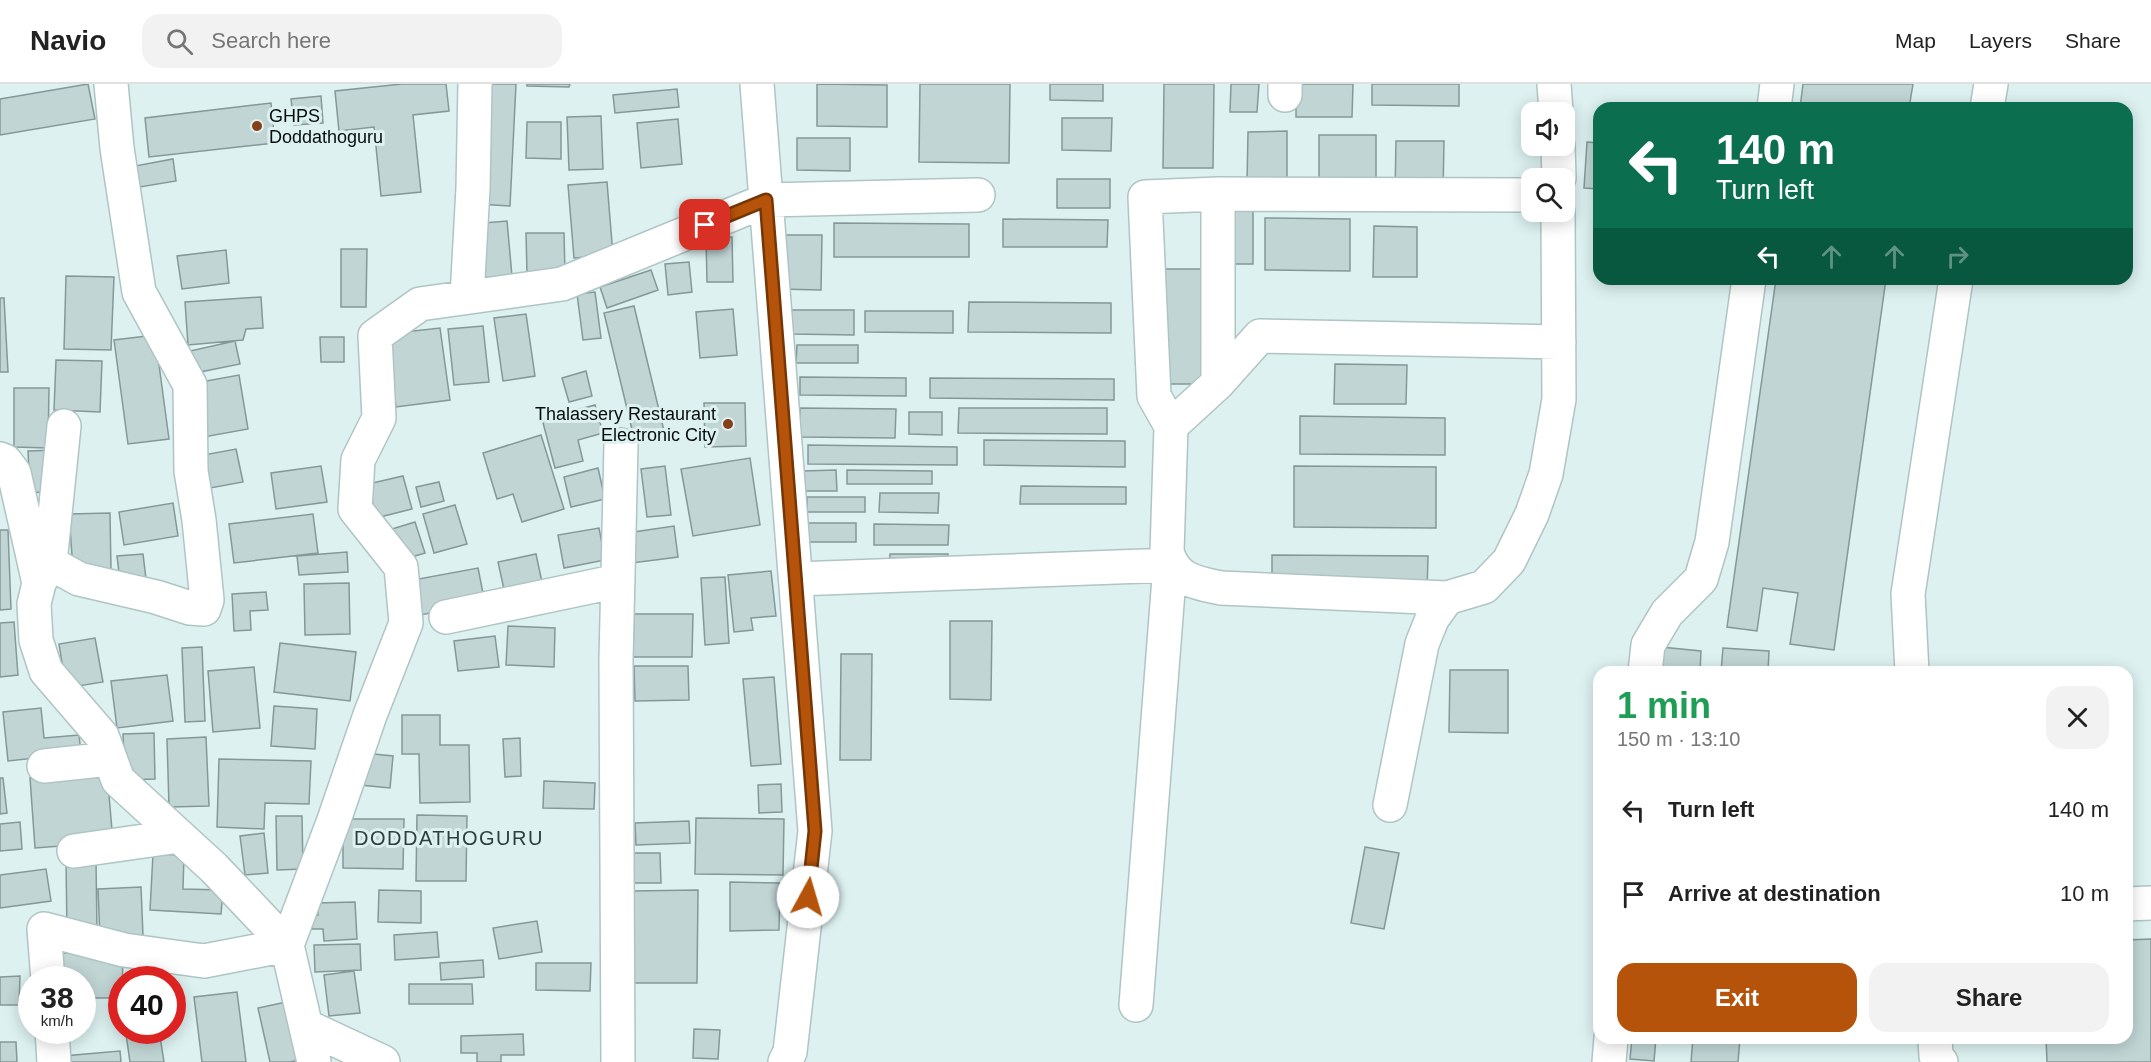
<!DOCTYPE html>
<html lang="en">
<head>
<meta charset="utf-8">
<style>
  :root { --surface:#fff; --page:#f2f2f2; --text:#222; --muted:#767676; --line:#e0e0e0; --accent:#b45309 }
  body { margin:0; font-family:Helvetica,sans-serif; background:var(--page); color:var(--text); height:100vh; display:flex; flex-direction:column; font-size:22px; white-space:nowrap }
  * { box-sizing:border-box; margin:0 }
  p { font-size:20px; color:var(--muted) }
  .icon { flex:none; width:33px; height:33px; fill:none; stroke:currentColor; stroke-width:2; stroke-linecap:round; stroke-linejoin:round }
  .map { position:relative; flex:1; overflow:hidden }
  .side { position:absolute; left:1593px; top:582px; width:540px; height:378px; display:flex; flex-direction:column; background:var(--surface); border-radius:18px; box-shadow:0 3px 15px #0003 }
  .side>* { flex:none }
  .hud { position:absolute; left:1593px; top:18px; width:540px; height:183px; border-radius:18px; box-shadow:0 3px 15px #0003; background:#0b6e4f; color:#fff; overflow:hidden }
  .tools { position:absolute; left:1521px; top:18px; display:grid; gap:12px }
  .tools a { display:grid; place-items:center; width:54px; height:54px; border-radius:12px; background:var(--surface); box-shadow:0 3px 15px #0003; font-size:30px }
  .speed { position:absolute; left:18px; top:882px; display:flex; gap:12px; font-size:30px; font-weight:700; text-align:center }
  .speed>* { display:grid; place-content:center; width:78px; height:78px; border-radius:50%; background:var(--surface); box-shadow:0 3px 15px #0003; line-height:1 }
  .speed small { font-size:15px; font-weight:400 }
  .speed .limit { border:9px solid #d22; background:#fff; color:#111 }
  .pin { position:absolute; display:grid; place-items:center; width:51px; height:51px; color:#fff; margin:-26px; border-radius:12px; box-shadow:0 3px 9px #0006 }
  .me { position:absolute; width:66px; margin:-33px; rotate:6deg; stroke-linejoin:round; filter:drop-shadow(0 0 4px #0008) }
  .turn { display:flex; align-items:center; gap:21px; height:126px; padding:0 24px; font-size:27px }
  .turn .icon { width:78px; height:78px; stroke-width:2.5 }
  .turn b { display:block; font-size:42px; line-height:51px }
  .lanes { display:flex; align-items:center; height:57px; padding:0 24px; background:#0003; justify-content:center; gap:30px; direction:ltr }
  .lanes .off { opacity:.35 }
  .round { display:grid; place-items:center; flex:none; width:63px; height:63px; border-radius:18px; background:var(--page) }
  .overview { display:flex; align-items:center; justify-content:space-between; height:102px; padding:0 24px }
  h1 { font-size:36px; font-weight:700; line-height:45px; color:#1e9e55 }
  .primary-button { display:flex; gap:12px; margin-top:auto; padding:12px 24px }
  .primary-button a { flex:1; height:69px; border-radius:18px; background:var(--accent); color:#fff; font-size:24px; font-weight:700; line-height:69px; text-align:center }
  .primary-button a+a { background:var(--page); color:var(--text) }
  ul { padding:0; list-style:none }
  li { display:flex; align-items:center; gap:18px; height:84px; padding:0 24px }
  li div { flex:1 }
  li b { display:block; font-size:22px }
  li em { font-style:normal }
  header { display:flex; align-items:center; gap:36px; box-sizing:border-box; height:84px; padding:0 30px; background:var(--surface); border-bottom:2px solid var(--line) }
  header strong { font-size:28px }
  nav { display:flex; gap:33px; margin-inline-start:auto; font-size:21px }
  .search { width:420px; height:54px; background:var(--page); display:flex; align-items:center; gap:15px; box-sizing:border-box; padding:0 21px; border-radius:18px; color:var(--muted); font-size:22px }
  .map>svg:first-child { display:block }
</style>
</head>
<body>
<header>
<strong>Navio</strong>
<div class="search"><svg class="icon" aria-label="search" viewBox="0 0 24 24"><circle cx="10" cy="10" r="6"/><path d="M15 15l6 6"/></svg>Search here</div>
<nav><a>Map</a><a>Layers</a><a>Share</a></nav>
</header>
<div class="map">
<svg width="2151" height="978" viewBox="0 0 2151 978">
  <rect width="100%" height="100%" fill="#dcf1f0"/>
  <path fill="#c1d5d5" stroke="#859898" stroke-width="1.5" d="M88,0l7,35 -95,16v-36z
    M402,0h44l3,27 -36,4 8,77 -40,4 -7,-69 -35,4 -4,-40z
    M482,0h34l-6,122 -33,-2z
    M527,0h43l-1,3 -42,-1z
    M817,0l70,1v42l-70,-1z
    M920,0h90l-1,79 -90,-1z
    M1050,0h53v17l-53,-1z
    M1164,0h50l-1,84h-50z
    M1231,0h28l-2,28h-27z
    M1296,0h57l-1,33h-56z
    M1372,0h87v22l-87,-1z
    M1803,0h110l-4,24h-109z
    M677,5l2,18 -64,6 -2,-18z
    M321,12l2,27 -29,2 -3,-26z
    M271,19l4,40 -126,14 -4,-39z
    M601,32l2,53 -34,1 -2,-53z
    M1062,34h50l-1,33 -49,-1z
    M678,35l4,45 -41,4 -4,-45z
    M527,38h34v37l-35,-1z
    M1287,47v52h-40l1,-51z
    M1319,51h57v50h-57z
    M797,54h53v33l-53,-1z
    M1396,57h48l-1,52h-48z
    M1587,58l12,1v46l-15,-1z
    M173,75l3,22 -36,6 -5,-21z
    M1057,95h53v29h-53z
    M607,98l6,73 -39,3 -6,-73z
    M1223,124l30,1v55h-30z
    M1265,134l85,1v52l-85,-1z
    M1003,135l105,1 -1,27h-104z
    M507,137l5,55 -35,2 -5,-54z
    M834,139l135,1v33h-135z
    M1374,142l43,1v50h-44z
    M526,149h38l1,41h-38z
    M778,151h44l-1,55 -43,-1z
    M732,153l1,45h-26l-1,-44z
    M341,165h26l-1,58h-25z
    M226,166l3,33 -47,6 -5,-33z
    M689,178l3,30 -24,3 -3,-31z
    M1156,185h54l-1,115h-54z
    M651,186l7,20 -51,18 -7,-21z
    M66,192l48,1 -3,73 -47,-1z
    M1776,195h110l-52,371 -44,-6 8,-51 -35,-5 -6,43 -30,-4z
    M595,208l6,46 -18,2 -6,-46z
    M261,213l2,31 -17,1 -3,11 -55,5 -3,-43z
    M0,214h4l4,74h-8z
    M969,218l142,1v30l-143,-1z
    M634,222l31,129 -30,7 -31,-129z
    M733,225l4,46 -37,3 -4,-46z
    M791,226h63v25l-63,-1z
    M865,227h88v22l-88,-1z
    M526,230l9,62 -32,5 -9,-63z
    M483,242l6,56 -35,3 -6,-56z
    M440,244l10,72 -54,7 -9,-73z
    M155,251l14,104 -41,5 -14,-104z
    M320,253h24v25h-23z
    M235,257l5,23 -45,9 -5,-22z
    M797,261h61v18h-62z
    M56,276l46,1 -2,51 -46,-2z
    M1335,280l72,1 -1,39h-72z
    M586,287l6,25 -23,6 -7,-24z
    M239,291l9,54 -44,8 -9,-54z
    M800,293l106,1v18l-106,-1z
    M930,294l184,1v21l-184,-2z
    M14,304h35l-1,60 -34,-1z
    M704,319h41l1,43 -41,1z
    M595,321l8,28 -25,7 5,21 -28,7 -13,-49z
    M800,324l96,1 -1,29 -95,-1z
    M959,324h148v26l-149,-1z
    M909,328h33v23l-33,-1z
    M1300,332l145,2v37l-145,-1z
    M541,351l23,74 -42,13 -9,-28 -16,5 -14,-46z
    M984,356l141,1v26l-141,-2z
    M808,361l149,2v18l-149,-1z
    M236,365l7,33 -38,7 -7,-33z
    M54,366l1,41 -25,2 -2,-42z
    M750,374l10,67 -67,11 -12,-67z
    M321,382l6,36 -51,7 -5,-36z
    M665,382l6,49 -24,2 -6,-48z
    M1294,382l142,1v61l-142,-1z
    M598,384l7,31 -34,8 -7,-30z
    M836,386l1,21h-34l-1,-20z
    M847,386l85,1v13h-85z
    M403,392l9,33 -36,9 -8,-34z
    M439,398l5,19 -23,6 -5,-20z
    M1021,402l105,1v17h-106z
    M880,409h59l-1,20 -59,-1z
    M807,413h58v15h-58z
    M173,419l5,33 -54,9 -5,-33z
    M455,421l12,39 -33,9 -11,-39z
    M110,429l1,58 -38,-2 -4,-55z
    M313,430l5,39 -84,10 -5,-39z
    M415,438l10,31 -23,7 -10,-31z
    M805,439h51v19h-51z
    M874,440l75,1 -1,20h-74z
    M674,442l4,31 -46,6 -5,-30z
    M599,444l6,32 -41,8 -6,-33z
    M0,446h8l3,79 -11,1z
    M347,468l1,20 -49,3 -2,-19z
    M143,470l3,25 -26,2 -3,-25z
    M536,470l7,33 -38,7 -7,-32z
    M890,470h58l-1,19h-58z
    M1272,471l156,1 -1,35 -155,-2z
    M478,484l7,35 -65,12 -7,-35z
    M771,487l5,45 -25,2 2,12 -19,2 -6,-57z
    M725,493l4,66 -24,2 -4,-67z
    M349,499l1,51 -45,1 -1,-51z
    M266,508l2,18 -18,1 1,19 -17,1 -2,-37z
    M634,530h59l-1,43h-59z
    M950,537h42l-1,79 -41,-1z
    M14,538l4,53 -18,2v-54z
    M508,542l47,2 -1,39 -48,-2z
    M495,552l4,31 -41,4 -4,-30z
    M95,554l8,44 -37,6 -7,-44z
    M280,559l76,9 -6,49 -76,-9z
    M202,563l3,74 -20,1 -3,-74z
    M1661,563l40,4 -1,21h-40z
    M1723,564l46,3 -1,21h-47z
    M841,570h31l-1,106h-31z
    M634,582h54l1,34 -54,1z
    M254,583l6,61 -47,4 -5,-61z
    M1450,586h58v63l-59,-1z
    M167,591l6,46 -56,7 -6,-47z
    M774,593l7,87 -30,2 -8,-87z
    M274,622l43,3 -2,40 -44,-3z
    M41,624l3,30 35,-3 2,18 -73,8 -5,-49z
    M402,631h38v30h29l1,57 -50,1 -1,-49h-17z
    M154,649l1,46 -30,1 -2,-46z
    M206,653l3,69 -40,1 -2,-68z
    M520,654l1,38 -16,1 -2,-38z
    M364,669l29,3 -3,32 -30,-3z
    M219,675l92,2 -2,43 -44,-1 -1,26 -47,-2z
    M107,688l6,70 -78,6 -5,-70z
    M0,694h3l4,35 -7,1z
    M544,697l51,2 -1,26 -51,-1z
    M781,700l1,28 -23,1 -1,-28z
    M417,731l50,1 -1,65h-50z
    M276,732h26l1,53 -26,1z
    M696,734l88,1 -1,56 -88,-1z
    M343,735h61l-1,50 -60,-1z
    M689,737l1,22 -54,2 -1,-22z
    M20,738l2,27 -22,2v-27z
    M264,749l4,40 -23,2 -5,-39z
    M1365,763l34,6 -15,76 -33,-6z
    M629,769h31l1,30h-31z
    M153,770l31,1 -1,34 40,1 -2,24 -71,-4z
    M66,776h30l1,73 -30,1z
    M46,785l5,32 -51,7v-33z
    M730,798l50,1 -1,47 -49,1z
    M141,803l2,49 -43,2 -2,-49z
    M379,806l42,1v32l-43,-1z
    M698,806l-1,93h-67l1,-92z
    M355,818l2,37 -33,2 -1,-12h-11l-1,-13 7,-1 -1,-12z
    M537,837l5,31 -43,7 -6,-31z
    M437,848l2,25 -44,3 -1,-25z
    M2151,855v123h-104l-1,-24h81v-98z
    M360,860l1,26 -46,2 -1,-27z
    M59,869h64l-1,45h-40v-18h-23z
    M483,876l1,17 -43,3 -1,-17z
    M536,879h55l-1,28 -54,-1z
    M354,887l6,42 -31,3 -5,-41z
    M20,892l-1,29h-19v-28z
    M409,900h63l1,20h-64z
    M237,908l9,70h-44l-8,-65z
    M291,917l13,58 -14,3h-20l-12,-54z
    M694,945l26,1 -2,29 -25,-1z
    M151,946h8l5,32h-34l-4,-28z
    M523,950l1,21h-23v7h-24v-9h-16v-17z
    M1632,954h24l-2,23 -24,-2z
    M1693,954h47l-2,24h-47z
    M0,958h16l1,20h-17z
    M120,967l1,11h-57l-1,-6z"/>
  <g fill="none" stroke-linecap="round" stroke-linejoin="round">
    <g stroke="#b0c4c4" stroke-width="36">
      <path id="minor" d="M757,0l58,747 -25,221 -5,10
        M1285,0v11
        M1554,0l2,28
        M1774,24l3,-24
        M1987,24l4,-24
        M1558,62l1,32
        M1218,110l-73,3 9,199 17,30 -4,126c8,28 29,31 54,36l226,10 37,-11 25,-26 23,-47 14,-40 13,-75 -1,-187
        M467,213l6,-109 2,-104
        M1218,299v-189l314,1
        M64,342l-14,137 -11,20 -5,21 2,36 10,31 56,65 16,44 96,88 73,77 27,117
        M1171,342l47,-43 42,-47 299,6
        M0,375l5,2 9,12 25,110
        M50,479l29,16 77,18 34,11 14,1 3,-9 -8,-80 -8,-49 -1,-86 -51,-93 -22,-144 -6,-64
        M796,495l374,-14 -34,440
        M446,533l172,-36
        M1645,588l3,-27 19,-32 34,-34 11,-37 37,-263
        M1912,588l-4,-78 48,-315
        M44,682l66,-7
        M1390,721l32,-161 10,-25 15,-21
        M74,767l105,-15
        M2127,820l24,-1
        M48,896l-4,-51 80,21 80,11 83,-16 47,-125 36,-105 36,-92 -5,-56 -46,-58 3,-49 21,-42 -4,-82 45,-32 142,-20 205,-84 211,-5
        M308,943l75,35
        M52,946l2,32
        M1935,954l1,18 5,6
        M618,978l-2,-402 5,-215
        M1609,978l2,-24"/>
    </g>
    <use href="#minor" stroke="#fff" stroke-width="33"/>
  </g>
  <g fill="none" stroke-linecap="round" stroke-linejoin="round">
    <g stroke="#753606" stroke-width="15">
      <path id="route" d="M705,141l61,-25 49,631 -7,66"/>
    </g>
    <use href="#route" stroke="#b45309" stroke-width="10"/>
  </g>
  <g fill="#853f19" stroke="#dcf1f0" stroke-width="2">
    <circle cx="257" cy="42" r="6"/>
    <circle cx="728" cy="340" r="6"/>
  </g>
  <g text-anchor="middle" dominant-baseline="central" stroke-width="6" stroke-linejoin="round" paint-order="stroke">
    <g font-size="18" fill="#070d0d" stroke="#dcf1f0" text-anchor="start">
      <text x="269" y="32">GHPS<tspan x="269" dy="21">Doddathoguru</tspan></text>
      <text x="716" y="330" text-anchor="end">Thalassery Restaurant<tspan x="716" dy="21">Electronic City</tspan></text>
    </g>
    <g font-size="20" letter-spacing="1.5" fill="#2e3f3f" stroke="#dcf1f0">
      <text x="449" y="754">DODDATHOGURU</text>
    </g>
  </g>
</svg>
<div class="tools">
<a><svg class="icon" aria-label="sound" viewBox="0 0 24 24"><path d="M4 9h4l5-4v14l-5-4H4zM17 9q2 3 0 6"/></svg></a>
<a><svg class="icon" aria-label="search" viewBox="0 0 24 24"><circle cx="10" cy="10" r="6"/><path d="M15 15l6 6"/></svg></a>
</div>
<div class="speed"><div>38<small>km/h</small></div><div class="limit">40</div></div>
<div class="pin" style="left:705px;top:141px;background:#d93025"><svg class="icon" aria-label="arrive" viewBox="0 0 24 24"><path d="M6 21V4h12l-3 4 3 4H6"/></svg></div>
<svg class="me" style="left:808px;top:813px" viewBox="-20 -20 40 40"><circle r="19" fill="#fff"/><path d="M0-13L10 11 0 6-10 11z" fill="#b45309"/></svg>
<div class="hud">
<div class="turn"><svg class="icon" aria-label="left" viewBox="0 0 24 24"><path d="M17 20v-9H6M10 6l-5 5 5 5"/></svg><div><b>140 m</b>Turn left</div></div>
<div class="lanes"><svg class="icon" aria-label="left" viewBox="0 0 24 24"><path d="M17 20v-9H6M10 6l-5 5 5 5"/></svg><svg class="icon off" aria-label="ahead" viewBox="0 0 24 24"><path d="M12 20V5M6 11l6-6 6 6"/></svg><svg class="icon off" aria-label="ahead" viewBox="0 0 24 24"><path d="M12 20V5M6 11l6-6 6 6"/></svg><svg class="icon off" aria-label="right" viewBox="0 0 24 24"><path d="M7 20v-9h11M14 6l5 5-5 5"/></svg></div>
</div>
<section class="side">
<div class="overview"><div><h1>1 min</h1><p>150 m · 13:10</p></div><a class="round"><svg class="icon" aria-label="close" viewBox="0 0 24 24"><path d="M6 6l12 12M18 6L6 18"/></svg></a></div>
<ul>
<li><svg class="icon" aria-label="left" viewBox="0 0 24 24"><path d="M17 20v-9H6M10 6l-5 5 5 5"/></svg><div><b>Turn left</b></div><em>140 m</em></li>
<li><svg class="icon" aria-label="arrive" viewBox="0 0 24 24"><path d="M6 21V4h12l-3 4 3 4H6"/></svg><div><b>Arrive at destination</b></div><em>10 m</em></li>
</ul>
<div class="primary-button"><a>Exit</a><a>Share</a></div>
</section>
</div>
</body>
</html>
